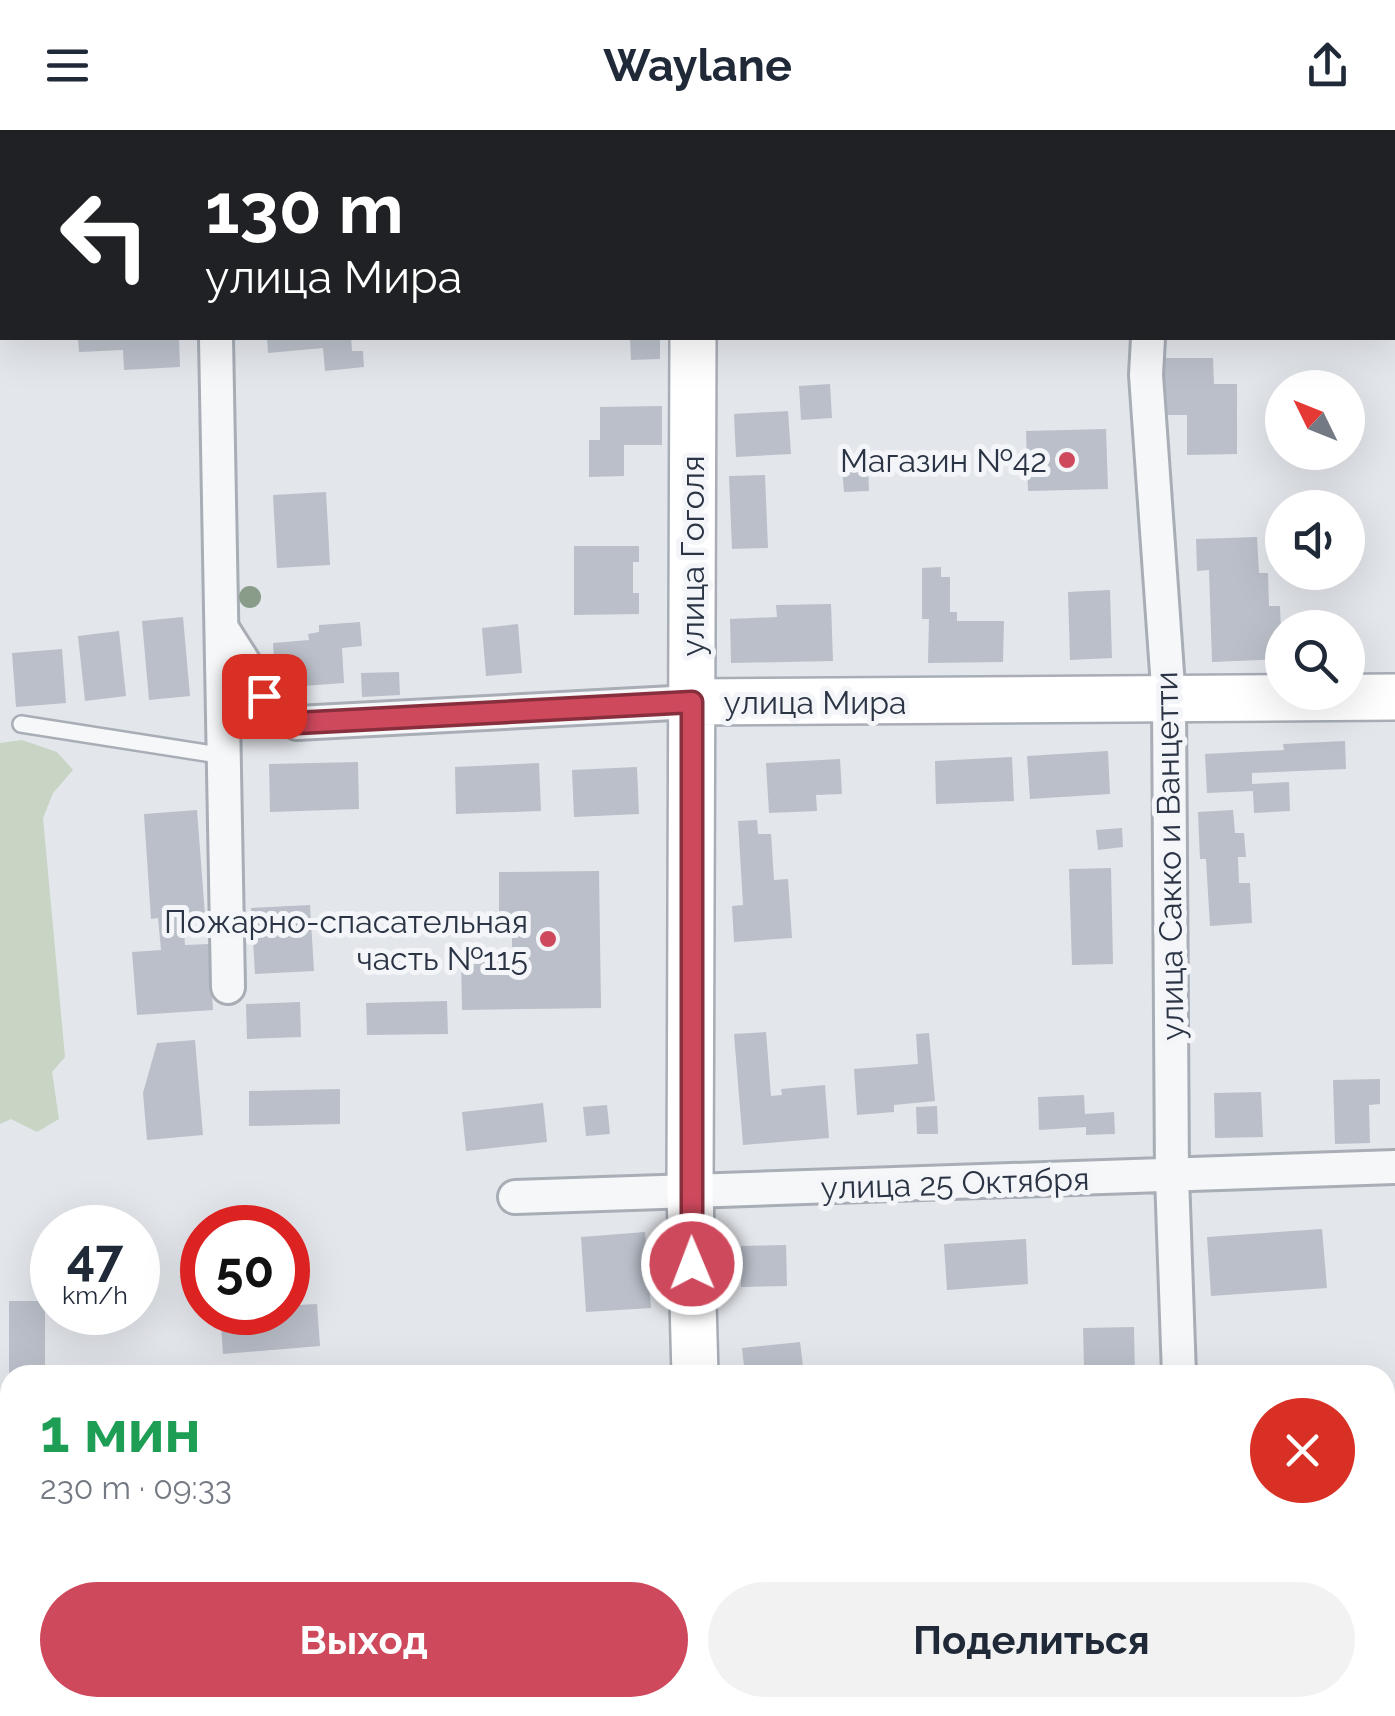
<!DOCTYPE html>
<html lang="ru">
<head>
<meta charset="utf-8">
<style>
  :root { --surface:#fff; --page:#f2f2f3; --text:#1f2937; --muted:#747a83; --accent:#cf495d }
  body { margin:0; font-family:Raleway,sans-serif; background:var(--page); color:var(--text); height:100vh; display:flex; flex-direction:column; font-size:38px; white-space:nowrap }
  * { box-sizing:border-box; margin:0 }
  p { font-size:32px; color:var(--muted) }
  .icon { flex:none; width:55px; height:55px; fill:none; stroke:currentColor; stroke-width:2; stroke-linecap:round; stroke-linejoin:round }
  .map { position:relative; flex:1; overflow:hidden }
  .details { position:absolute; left:0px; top:1235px; width:1395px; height:352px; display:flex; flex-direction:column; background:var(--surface); border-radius:30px 30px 0 0; box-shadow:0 10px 40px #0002 }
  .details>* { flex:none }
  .top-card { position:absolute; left:0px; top:0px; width:1395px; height:210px; box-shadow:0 10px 40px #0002; background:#202124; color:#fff; overflow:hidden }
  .needle { width:65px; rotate:313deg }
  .fabs { position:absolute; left:1265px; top:240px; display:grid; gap:20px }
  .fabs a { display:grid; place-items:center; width:100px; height:100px; border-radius:50%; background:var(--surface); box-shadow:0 10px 40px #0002; font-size:50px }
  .speed { position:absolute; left:30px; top:1075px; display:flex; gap:20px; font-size:50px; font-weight:700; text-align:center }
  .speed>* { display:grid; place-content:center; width:130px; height:130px; border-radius:50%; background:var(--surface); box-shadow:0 10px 40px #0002; line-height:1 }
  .speed small { font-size:25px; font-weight:400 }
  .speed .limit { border:15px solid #d22; background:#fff; color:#111 }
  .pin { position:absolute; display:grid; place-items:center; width:85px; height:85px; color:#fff; margin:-42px; border-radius:20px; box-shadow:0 5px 15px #0006 }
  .me { position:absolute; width:110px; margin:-55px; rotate:359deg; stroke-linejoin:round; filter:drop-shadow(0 0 8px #0008) }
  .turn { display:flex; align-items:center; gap:35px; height:210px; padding:0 40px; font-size:45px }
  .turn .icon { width:130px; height:130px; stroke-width:2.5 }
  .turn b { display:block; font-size:70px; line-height:85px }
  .round { display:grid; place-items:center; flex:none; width:105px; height:105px; border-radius:52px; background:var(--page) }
  .summary { display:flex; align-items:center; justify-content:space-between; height:170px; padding:0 40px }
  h1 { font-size:60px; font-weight:700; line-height:75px; color:#1e9e55 }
  .button { display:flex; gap:20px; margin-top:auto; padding:20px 40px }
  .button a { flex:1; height:115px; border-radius:60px; background:var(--accent); color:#fff; font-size:40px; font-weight:700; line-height:115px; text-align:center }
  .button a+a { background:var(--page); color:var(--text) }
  header { display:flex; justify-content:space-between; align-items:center; height:130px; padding:0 40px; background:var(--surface); font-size:45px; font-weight:700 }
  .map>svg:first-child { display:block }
</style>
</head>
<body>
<header><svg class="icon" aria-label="menu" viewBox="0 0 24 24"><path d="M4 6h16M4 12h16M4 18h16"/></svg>Waylane<svg class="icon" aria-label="share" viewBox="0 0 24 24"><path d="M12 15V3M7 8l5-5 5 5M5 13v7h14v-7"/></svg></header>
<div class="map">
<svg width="1395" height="1586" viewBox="0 0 1395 1586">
  <rect width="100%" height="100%" fill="#e3e6eb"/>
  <path fill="#c8d5c4" d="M22,610l35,12 16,18 -20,23 -10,25 22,239 -13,15 7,47 -22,13 -26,-13 -11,5v-381z"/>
  <path fill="#babfc9" d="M78,208h101l1,29 -56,3 -1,-20 -44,2z
    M267,208h84l1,13h11l1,16 -39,4 -2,-23 -55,5z
    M630,208h30v21l-29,1z
    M1165,228h48l1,26h23v70l-50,1v-40h-22z
    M830,254l2,34 -31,2 -2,-34z
    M662,276v39h-38v31l-35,1v-37h11v-33z
    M788,281l3,43 -55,3 -2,-43z
    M1106,299l2,60 -80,2 -2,-60z
    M868,336l1,25 -25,1 -2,-24z
    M765,345l3,73 -36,1 -3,-73z
    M326,362l4,73 -53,3 -4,-73z
    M1257,407l2,36h9l1,33h11l2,53 -70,3 -3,-92 -12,1 -1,-32z
    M574,416h65v16h-6v31h6v21l-65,1z
    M941,437v10h9v35h7v9h47l-1,41 -75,1 1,-44h-7v-51z
    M1110,460l2,68 -42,2 -2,-68z
    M831,474l2,57 -102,2 -1,-44 47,-2 -1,-12z
    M183,487l7,79 -41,4 -7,-79z
    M360,492l2,24 -20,2 2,35 -68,5 -3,-45 36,-3 -1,-6 11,-2v-7z
    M518,494l4,49 -36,3 -4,-48z
    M119,501l7,65 -41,5 -7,-65z
    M62,519l4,54 -50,4 -4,-54z
    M399,542l1,23 -38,2 -1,-24z
    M1345,611l1,28 -94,4v11l37,-2 1,29 -36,2 -1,-22 -46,2 -2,-39 79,-4 -1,-6z
    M1108,621l2,43 -80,5 -3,-43z
    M1012,627l2,44 -78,3 -1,-43z
    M840,629l2,35 -26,1 1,16 -48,2 -3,-50z
    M358,632l1,47 -89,3 -1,-48z
    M539,633l2,48 -85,3 -1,-47z
    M637,637l2,47 -65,3 -2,-47z
    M197,680l8,105 -22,1 2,29 24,-1 4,66 -76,5 -5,-63 29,-2 -3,-32 -7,1 -7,-105z
    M1233,680l2,23h9l2,24h-8l1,26h11l2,40 -42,3 -4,-67h-6l-2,-47z
    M757,690l1,14h13l3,46 14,-1 4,59 -58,4 -2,-36 11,-1 -5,-84z
    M1122,698l1,19 -25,3 -2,-20z
    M1111,738l2,96 -41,1 -3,-96z
    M599,741l2,137 -139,2 -1,-55h51v-38h-13v-45z
    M310,775l4,66 -59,3 -4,-66z
    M447,871l1,33 -81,1 -1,-32z
    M300,872l1,35 -54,2 -1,-35z
    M766,902l5,64 11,-1 -1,-6 44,-4 4,53 -86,7 -9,-111z
    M929,903l6,68 -41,4v7l-37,3 -3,-46 64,-5 -2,-30z
    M195,910l8,95 -56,5 -4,-47 14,-50z
    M1380,949v25l-11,1 1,38 -35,1 -2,-64z
    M340,959v35l-91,2v-35z
    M1261,962l2,45 -48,1 -1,-45z
    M1084,965l1,19 29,-2 1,22 -29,1v-8l-47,3 -1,-33z
    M543,973l4,39 -81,9 -4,-39z
    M607,975l3,29 -24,2 -3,-29z
    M937,976l1,28h-21l-1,-27z
    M1322,1099l5,59 -116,8 -4,-59z
    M645,1102l6,76 -65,4 -5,-75z
    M1026,1109l2,45 -81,6 -3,-46z
    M786,1115l1,41 -46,1v-41z
    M295,1146l3,29 19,-1 3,42 -97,8 -3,-42h68v-35z
    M9,1171h36v74h-36z
    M1134,1197l1,48h-65v-9h14l-1,-38z
    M800,1212l4,32 -59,1 -3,-27z
    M3,1326h7v61h-8z
    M1385,1446h10v37h-10z"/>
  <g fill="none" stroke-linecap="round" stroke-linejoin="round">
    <g stroke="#a8adb6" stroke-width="20">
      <path id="lane" d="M21,594l204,32"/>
    </g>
    <g stroke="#a8adb6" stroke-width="38">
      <path id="street" d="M1150,0v2
        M197,2v-2
        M695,2v-2
        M216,208l12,649
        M1148,208l-2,37 23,326 3,475 7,199
        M223,500l42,66 32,27 395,-21
        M515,1067l880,-30
        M1385,1532l10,-1
        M228,1578v8
        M1190,1578v8"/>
    </g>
    <g stroke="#a8adb6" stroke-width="50">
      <path id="secondary" d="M1392,54h3
        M0,138h2
        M693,208l-3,853 5,184
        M692,572l703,-5
        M702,1578v8"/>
    </g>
    <path stroke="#c1c4ca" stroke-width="5" stroke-dasharray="8 8" stroke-linecap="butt" d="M0,1567l10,4"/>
    <use href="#lane" stroke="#f6f7f9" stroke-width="15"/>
    <use href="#street" stroke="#f6f7f9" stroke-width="32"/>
    <use href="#secondary" stroke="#fff" stroke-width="45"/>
  </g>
  <circle fill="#899c89" cx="250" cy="467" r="11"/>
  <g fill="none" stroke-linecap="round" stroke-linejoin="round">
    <g stroke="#872f3c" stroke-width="25">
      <path id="route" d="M264,566l33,27 395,-21v562"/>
    </g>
    <use href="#route" stroke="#cf495d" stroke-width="18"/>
  </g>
  <g fill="#cf495d" stroke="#f3f5f8" stroke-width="4">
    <circle cx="1067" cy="330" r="10"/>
    <circle cx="548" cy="809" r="10"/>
  </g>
  <g text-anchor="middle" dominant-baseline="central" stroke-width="10" stroke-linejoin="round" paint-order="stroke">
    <g font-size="32" fill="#2b3444" stroke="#f3f5f8" text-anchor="end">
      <text x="1047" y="330">Магазин №42</text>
      <text x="528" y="791">Пожарно-спасательная<tspan x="528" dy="37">часть №115</tspan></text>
    </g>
    <g font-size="32" fill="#2b3444" stroke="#f3f5f8">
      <text transform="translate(692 426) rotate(-90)">улица Гоголя</text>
      <text x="815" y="572">улица Мира</text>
      <text transform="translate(1169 726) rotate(-91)">улица Сакко и Ванцетти</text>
      <text transform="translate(955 1053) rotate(-2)">улица 25 Октября</text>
    </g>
  </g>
</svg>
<div class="fabs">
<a><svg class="needle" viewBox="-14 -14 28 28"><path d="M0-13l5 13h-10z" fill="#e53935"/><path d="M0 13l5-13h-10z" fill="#747a83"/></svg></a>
<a><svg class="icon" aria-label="sound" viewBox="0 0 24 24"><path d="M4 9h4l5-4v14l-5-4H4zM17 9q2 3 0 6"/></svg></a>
<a><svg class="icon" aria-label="search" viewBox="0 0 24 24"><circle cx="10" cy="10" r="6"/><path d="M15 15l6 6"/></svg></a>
</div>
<div class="speed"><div>47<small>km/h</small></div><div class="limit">50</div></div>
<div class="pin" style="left:264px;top:566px;background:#d93025"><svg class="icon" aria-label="arrive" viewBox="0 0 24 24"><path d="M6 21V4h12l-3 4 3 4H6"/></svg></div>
<svg class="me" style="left:692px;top:1134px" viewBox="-20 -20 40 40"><circle r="17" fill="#cf495d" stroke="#fff" stroke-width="3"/><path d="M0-11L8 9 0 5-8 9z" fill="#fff"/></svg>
<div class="top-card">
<div class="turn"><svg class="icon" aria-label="left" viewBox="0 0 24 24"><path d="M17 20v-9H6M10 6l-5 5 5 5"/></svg><div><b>130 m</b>улица Мира</div></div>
</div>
<section class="details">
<div class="summary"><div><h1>1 мин</h1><p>230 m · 09:33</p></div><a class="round" style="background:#d93025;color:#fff"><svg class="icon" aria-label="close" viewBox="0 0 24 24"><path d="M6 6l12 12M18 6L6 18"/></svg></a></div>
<div class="button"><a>Выход</a><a>Поделиться</a></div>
</section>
</div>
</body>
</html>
